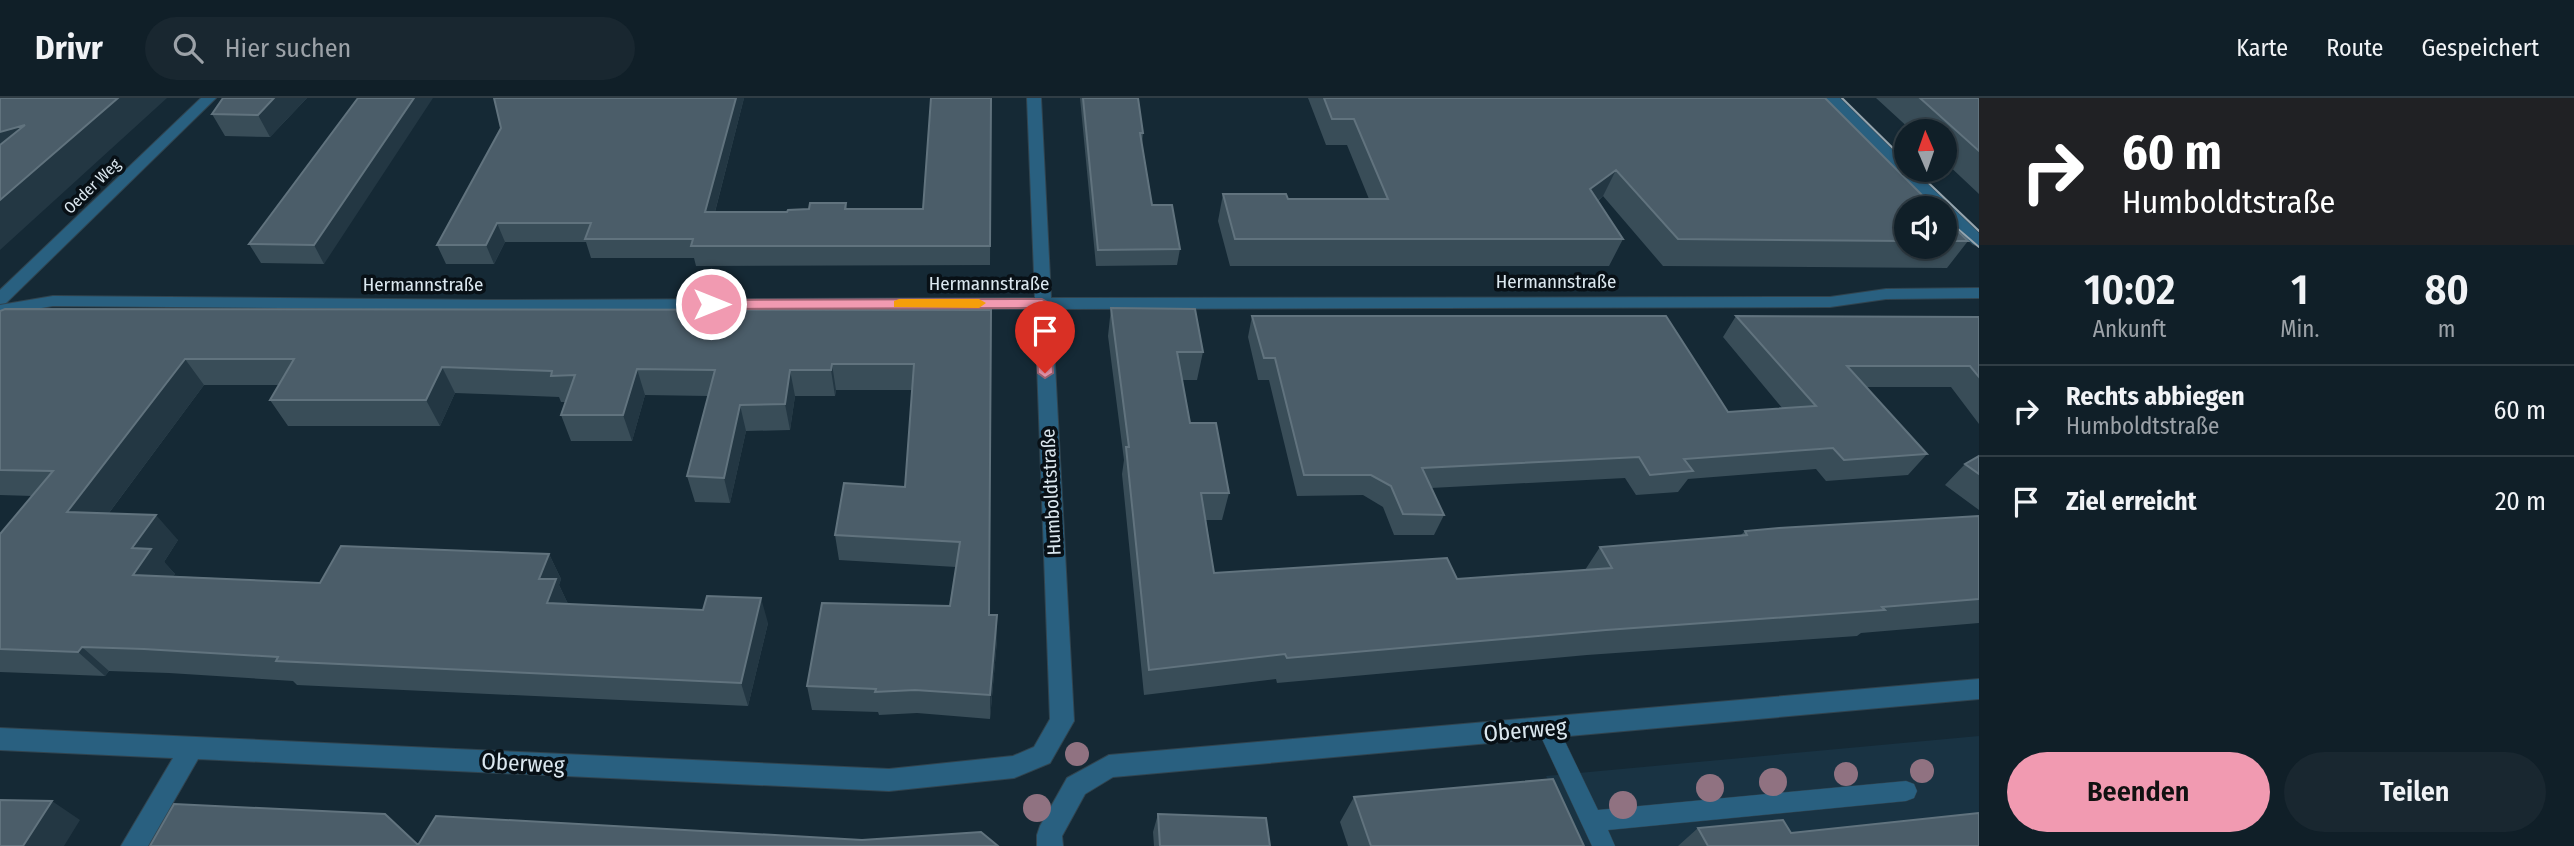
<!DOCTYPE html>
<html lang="de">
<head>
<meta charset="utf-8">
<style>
  :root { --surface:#101f28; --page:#192730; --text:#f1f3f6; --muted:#9ca2a8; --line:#303d45; --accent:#f19ab1 }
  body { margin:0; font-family:"Fira Sans Condensed",sans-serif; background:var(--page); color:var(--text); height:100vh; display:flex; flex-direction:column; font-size:26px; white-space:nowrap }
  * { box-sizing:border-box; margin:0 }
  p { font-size:23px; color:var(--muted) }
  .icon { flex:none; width:38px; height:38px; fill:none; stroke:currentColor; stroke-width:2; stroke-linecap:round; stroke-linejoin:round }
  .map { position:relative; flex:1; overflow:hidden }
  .drawer { display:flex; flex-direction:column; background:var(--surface); width:595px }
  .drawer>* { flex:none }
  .top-card { background:#202124; color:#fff; overflow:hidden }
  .needle { width:46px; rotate:358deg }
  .controls { position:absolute; left:1894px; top:21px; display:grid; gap:14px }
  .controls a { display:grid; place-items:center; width:63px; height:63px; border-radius:50%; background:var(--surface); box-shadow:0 2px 5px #0004,0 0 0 2px var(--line); font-size:35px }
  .pin { position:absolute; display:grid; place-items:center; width:60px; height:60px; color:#fff; margin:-72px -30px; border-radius:50% 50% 50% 0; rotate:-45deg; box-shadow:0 0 7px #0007 }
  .pin .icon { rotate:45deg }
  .me { position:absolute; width:77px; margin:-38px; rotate:90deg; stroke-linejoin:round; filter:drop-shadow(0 0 5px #0008) }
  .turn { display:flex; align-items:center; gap:24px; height:147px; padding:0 28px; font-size:32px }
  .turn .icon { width:91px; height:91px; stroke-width:2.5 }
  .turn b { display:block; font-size:49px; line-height:60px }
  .eta { display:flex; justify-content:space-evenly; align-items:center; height:119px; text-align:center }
  .eta b { font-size:42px; font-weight:600; line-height:49px }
  .cta { display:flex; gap:14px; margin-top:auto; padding:14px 28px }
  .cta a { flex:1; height:80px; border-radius:42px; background:var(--accent); color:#111; font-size:28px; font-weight:600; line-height:80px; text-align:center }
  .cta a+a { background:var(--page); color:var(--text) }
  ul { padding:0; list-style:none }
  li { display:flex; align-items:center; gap:21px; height:91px; padding:0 28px; border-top:2px solid var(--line) }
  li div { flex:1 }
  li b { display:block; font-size:26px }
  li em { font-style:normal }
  header { display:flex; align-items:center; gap:42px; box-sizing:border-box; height:98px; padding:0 35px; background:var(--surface); border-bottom:2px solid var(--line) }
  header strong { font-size:33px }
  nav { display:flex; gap:38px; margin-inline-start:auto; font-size:24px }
  .search { width:490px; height:63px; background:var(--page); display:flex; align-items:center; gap:18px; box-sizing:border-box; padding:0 24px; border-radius:38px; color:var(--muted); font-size:26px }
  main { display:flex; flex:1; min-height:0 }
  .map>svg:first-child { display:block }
</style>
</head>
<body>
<header>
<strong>Drivr</strong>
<div class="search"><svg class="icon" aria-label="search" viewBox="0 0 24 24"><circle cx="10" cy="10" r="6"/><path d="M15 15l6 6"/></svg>Hier suchen</div>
<nav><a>Karte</a><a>Route</a><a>Gespeichert</a></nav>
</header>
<main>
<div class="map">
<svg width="1979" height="748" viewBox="0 0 1979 748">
  <rect width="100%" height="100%" fill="#152935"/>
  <path fill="#193343" d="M1979,638v110h-399l-34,-70z"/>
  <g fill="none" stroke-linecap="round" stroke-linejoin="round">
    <g stroke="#31444f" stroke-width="1">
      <path id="service" d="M1548,620l7,3 43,89 308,-29 8,3 3,7 -3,7 -8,3 -298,29 7,16h-23l-55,-118 4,-7z"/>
    </g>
    <g stroke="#31444f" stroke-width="2">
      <path id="minor" d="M201,0h15l-210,205 -6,1v-14z
        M1027,0h14l10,200 779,-1 56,-8 93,-1v10l-93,1 -56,8 -778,2 22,412 -24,42 -36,15 -125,13 -691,-32 -50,87h-27l52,-88 -173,-8v-22l889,41 124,-13 21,-9 16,-28 -15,-410 -544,1 -438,-4 -53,9v-10l53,-9 438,4 544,-2z
        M1979,581v20l-866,78 -28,17 -23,42 1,10h-26v-11l3,-9 27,-48 42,-23z"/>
    </g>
    <g stroke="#31444f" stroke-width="2">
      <path id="tertiary" d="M1825,0h15l66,65v7h7l66,63v13l-6,-2 -29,-26v-10h-9z"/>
    </g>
    <use href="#service" fill="#296080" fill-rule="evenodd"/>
    <use href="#minor" fill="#296080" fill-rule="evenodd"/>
    <use href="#tertiary" fill="#296080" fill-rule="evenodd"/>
    <path stroke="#96a5ae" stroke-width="2" d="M1842,0l64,63
      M1915,72l64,61
      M1944,119l35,30"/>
  </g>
  <g fill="#907281">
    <circle cx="1077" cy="656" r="12"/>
    <circle cx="1922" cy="673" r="12"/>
    <circle cx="1846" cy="676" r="12"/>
    <circle cx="1773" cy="684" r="14"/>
    <circle cx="1710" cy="690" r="14"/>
    <circle cx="1623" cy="707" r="14"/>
    <circle cx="1037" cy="710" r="14"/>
  </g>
  <path fill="#394d58" d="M307,0l-37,39 -45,-1 -13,-22z
    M358,0l-34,166 -63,-1 -12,-19z
    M744,0l-29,114h72l59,-9 1,6h76l68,-111 -1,167 -294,1 -2,-8h-103l-5,-16h-81l-11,22h-48l-9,-19z
    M1080,0h58l5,35 -1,12 10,60 28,44 -3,16 -81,1z
    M1308,0h517l81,110v39h38v-30l24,24 -21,27 -284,-2 -60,-70 -5,5 25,38 -14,27h-379l-12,-45 5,-27 65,5h81l-22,-54h-21z
    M1876,0h103v96l-35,-33v-30h-32z
    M1111,210l92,44 -6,28h-15l8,43 39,70 -7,27h-16l8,53 243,6 128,-9 15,-23 141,-12 4,-4 234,-15v107l-118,10 -4,3 -270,19 -310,28 -1,-4 -132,16 -22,-221 2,-14 -16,-124z
    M991,212l-2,305 8,25 -7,79 -73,-6 -38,2 -1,-3 -66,-2 -5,-24 143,-80 6,-39 -117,-7 -4,-25 70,-48 7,-97h-76l-1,6h-40l-5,34 -44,1 -16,72 -35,-1 -8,-26 21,-80 -63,-1 -13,46h-61l-10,-26 4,-13h-4l-2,-5 -104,-4 -15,33h-152l-18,-26 9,-15h-75l-95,128 69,27 -14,22 11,12 -2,2 147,7 229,-29 12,25 -2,6 9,19 200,19 -20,83 -451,-21 -4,-4 -124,-8 -60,-2 -4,5 -105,-4v-138l32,-38 -32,-1v-184z
    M1252,218l476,96 55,-3 -60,-72 13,-21 243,1v107l-28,-37h-85l61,67 -19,21 -82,6 -10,-12 -128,10 -10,13 -42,3 -11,-17 -194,10 13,27 -10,20h-40l-11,-28 -20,-12 -66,1 -28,-116h-11l-10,-43z
    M1979,358v54l-34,-25 20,-21z
    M1354,699l230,49h-236l-8,-24z
    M1158,716l112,32h-116l-1,-14z
    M1698,730l93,5 188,13h-301z"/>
  <path fill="#233743" d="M118,0h49l-167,152v-50z
    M274,0h33l-37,39 -12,-22z
    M414,0h19l-109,166 -10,-19z
    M736,0h8l-34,133 -5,-19z
    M25,27l-25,41v-34z
    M1616,72l-13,26 -26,20 13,-27z
    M497,125l8,19 -11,22 -8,-19z
    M185,261l19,26 -113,152 -24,-25z
    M832,266l4,26 -1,6 -4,-26z
    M442,269l13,26 -15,33 -14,-26z
    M637,271l8,26 -13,46 -9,-26z
    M790,272l5,26 -5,34 -5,-26z
    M740,307l6,26 -16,72 -6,-25z
    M156,417l22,25 -14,22 11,12 -18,26 -24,-25 -1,-27z
    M549,456l12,25 -2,6 9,19 -21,-1 -8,-24z
    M761,500l7,25 -20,83 -7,-23z
    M997,517v25l-7,79v-24z
    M82,549l27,24 -4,5 -27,-24z
    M52,703l28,19 -16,26h-41z"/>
  <path fill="#4b5d69" stroke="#61737e" stroke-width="2" d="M0,0h118l-118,102v-55l25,-20 -25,7z
    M223,0h51l-16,17 -46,-1z
    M358,0h56l-100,147 -65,-1z
    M494,0h242l-31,114h82l1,-2 21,-1 1,-6h36l-1,6h78l8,-111h60l-1,148h-299l2,-7h-108l6,-16h-94l-11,22h-49l64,-117z
    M1083,0h55l5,35h-3l12,72h20l8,44 -82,1z
    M1324,0h501l110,110h-29v33l-228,-2 -62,-69 -26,19 33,50h-388l-12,-45h63l2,5h100l-34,-80h-22z
    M1920,0h59v53z
    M1944,119l24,24h-24z
    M1111,210l84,1 8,43h-26l13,71h26l13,70h-28l13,80 233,-15 10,21 155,-11 -12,-21 147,-12 -2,-4 34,-3 200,-12v83l-97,8 3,3 -279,20 -319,28 -2,-4 -136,16 -23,-223h3z
    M5,211l986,1 -2,305h8l-7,80 -75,-5 -40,2 1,-3 -69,-3 15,-83 128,3 10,-64 -125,-7 9,-52 61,4 9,-123h-82l-1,6h-41l-5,34 -45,1 -16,73 -37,-2 28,-106 -78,-1 -14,46h-62l14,-40 -24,1 1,-5 -110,-4 -16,33h-156l24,-41h-109l-118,153 89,3 -24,33 19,1 -18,26 187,8 21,-37 208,8 -10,25h17l-9,24 156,7 4,-14 54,2 -20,85 -465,-22 2,-4 -134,-8 -62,-2 -4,5 -78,-3v-115l53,-63 -53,-1v-159z
    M1252,218h414l62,96 88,-6 -80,-90 243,1v60l-9,-11h-123l80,88 -83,6 -11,-12 -149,11 9,12 -43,4 -11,-18 -217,11 22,47 -41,-1 -12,-28 -20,-11h-67l-29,-117h-11z
    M1979,358v18l-14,-10z
    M1553,681l31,67h-213l-17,-49z
    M0,702l52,1 -29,45h-23z
    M174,706l211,10 33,31 18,-29 426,24 119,-8 17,14h-848z
    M1979,715v33h-271l-10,-18 85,-8 8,13z
    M1158,716l108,4 4,28h-110z"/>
  <path fill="#f19ab1" stroke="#9d6473" stroke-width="2" d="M1042,201l7,4 4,70 -8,5 -7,-5 -3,-65 -324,1 -7,-5 7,-4z"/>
  <path fill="#f59e0b" d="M899,201h80l7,4 -7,5 -85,-1v-6z"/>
  <g text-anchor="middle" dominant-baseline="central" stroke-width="7" stroke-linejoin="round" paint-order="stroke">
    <g font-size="16" fill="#dbe7ef" stroke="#081016">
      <text transform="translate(92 88) rotate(-44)">Oeder Weg</text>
    </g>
    <g font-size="19" fill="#dbe7ef" stroke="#081016">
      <text x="1556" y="183">Hermannstraße</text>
      <text x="989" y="185">Hermannstraße</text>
      <text x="423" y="186">Hermannstraße</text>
      <text transform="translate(1051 394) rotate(-93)">Humboldtstraße</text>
    </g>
    <g font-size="23" fill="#dbe7ef" stroke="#081016">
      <text transform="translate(1525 632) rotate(-5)">Oberweg</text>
      <text transform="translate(523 665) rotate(3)">Oberweg</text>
    </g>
  </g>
</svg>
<div class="controls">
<a><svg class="needle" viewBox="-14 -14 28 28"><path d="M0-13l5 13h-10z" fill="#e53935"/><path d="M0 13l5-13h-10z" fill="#9ca2a8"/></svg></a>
<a><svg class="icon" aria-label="sound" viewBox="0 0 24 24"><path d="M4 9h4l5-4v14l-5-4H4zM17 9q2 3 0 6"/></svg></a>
</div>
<div class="pin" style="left:1045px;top:275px;background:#d93025"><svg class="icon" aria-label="arrive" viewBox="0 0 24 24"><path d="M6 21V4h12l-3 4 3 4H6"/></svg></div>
<svg class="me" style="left:711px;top:206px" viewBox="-20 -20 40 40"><circle r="17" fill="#f19ab1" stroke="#fff" stroke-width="3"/><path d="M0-11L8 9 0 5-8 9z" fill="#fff"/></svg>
</div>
<section class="drawer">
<div class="top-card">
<div class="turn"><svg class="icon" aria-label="right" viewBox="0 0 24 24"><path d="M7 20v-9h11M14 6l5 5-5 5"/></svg><div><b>60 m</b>Humboldtstraße</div></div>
</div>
<div class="eta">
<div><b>10:02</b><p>Ankunft</p></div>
<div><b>1</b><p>Min.</p></div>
<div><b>80</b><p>m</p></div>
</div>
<ul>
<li><svg class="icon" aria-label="right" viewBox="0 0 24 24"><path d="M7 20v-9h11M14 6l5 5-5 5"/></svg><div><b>Rechts abbiegen</b><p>Humboldtstraße</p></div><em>60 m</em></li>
<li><svg class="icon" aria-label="arrive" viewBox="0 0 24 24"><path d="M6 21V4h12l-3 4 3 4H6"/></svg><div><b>Ziel erreicht</b></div><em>20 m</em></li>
</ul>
<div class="cta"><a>Beenden</a><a>Teilen</a></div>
</section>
</main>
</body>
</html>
